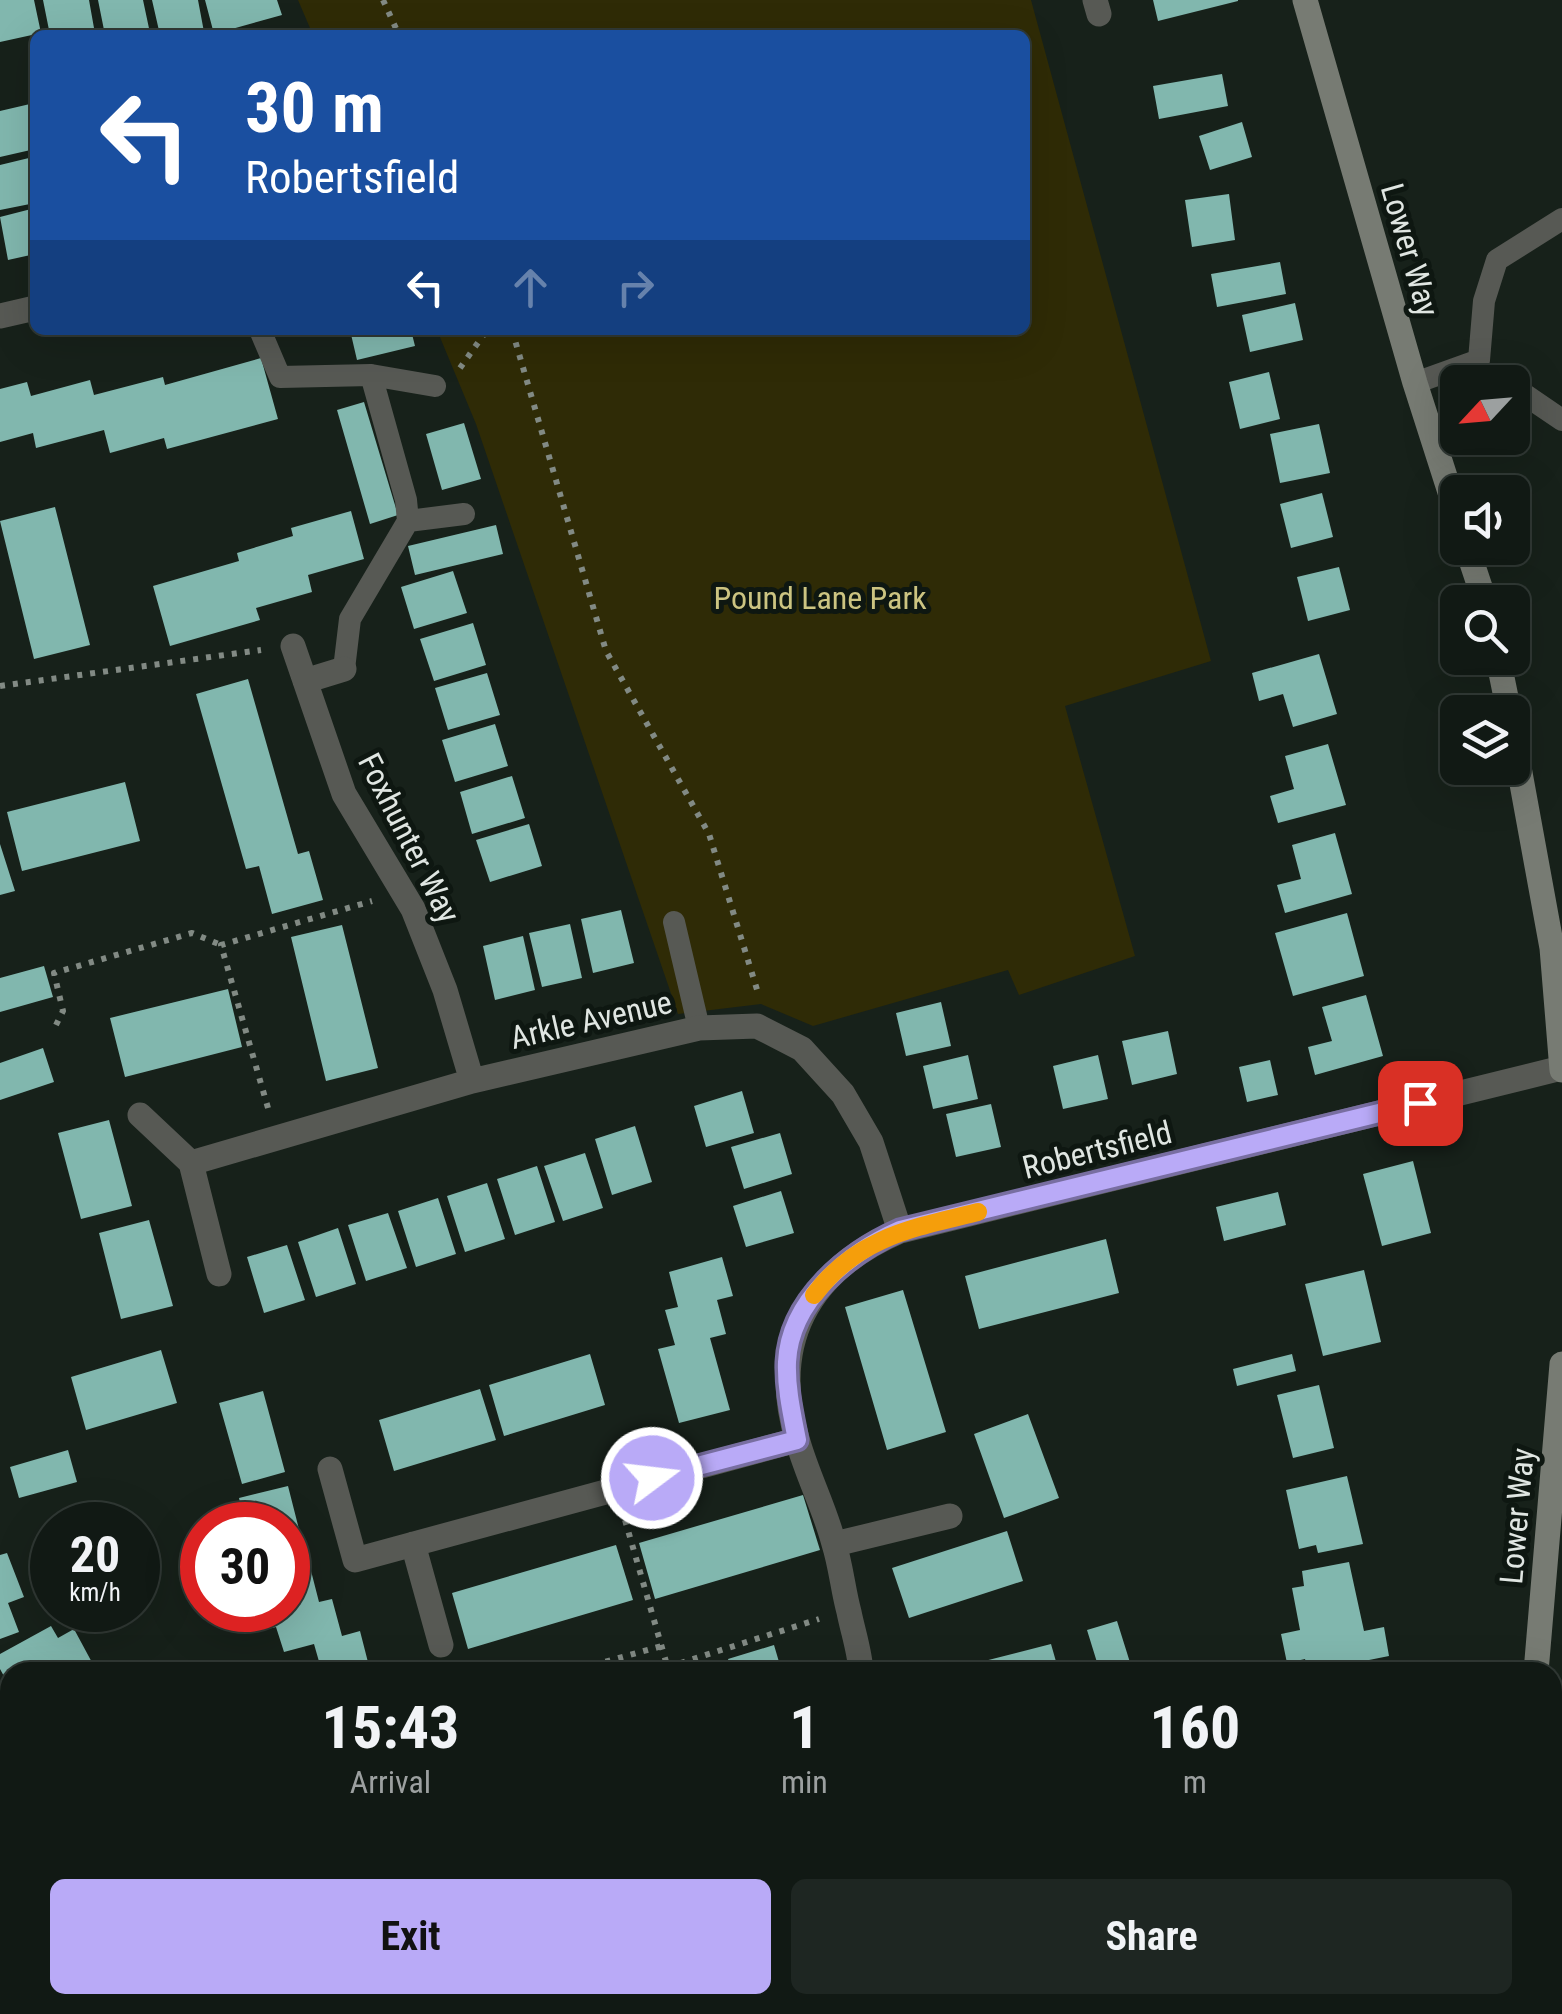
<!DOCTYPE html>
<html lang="en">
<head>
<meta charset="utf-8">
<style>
  :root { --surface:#111914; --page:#1e2622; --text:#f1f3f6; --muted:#9ca0a0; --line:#303834; --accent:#b9aaf7 }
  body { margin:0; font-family:"Roboto Condensed",sans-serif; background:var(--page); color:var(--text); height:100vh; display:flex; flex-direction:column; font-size:38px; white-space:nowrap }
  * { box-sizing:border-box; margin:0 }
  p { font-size:32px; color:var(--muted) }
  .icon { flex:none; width:55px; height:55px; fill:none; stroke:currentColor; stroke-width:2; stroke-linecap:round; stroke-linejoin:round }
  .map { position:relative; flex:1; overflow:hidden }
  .panel { position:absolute; left:0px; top:1662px; width:1562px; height:352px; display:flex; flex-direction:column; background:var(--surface); border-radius:30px 30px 0 0; box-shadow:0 10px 40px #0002,0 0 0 2px var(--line) }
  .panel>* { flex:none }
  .top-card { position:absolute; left:30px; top:30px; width:1000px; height:305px; border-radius:15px; box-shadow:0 10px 40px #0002,0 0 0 2px var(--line); background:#1a4fa0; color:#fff; overflow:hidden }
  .needle { width:65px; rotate:244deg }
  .fabs { position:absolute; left:1440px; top:365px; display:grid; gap:20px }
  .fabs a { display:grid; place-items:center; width:90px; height:90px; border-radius:15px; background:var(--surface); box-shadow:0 10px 40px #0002,0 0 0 2px var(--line); font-size:50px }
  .speed { position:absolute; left:30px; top:1502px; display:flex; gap:20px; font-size:50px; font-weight:700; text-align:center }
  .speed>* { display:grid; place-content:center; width:130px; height:130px; border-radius:50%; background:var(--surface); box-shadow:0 10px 40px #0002,0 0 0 2px var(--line); line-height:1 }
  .speed small { font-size:25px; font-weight:400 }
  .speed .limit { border:15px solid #d22; background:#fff; color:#111 }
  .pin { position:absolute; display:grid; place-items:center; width:85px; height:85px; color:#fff; margin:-42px; border-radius:20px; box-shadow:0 5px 15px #0006 }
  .me { position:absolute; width:110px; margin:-55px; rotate:75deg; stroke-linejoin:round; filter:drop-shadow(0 0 8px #0008) }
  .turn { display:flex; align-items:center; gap:35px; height:210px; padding:0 50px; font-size:45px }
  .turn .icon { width:130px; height:130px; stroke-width:2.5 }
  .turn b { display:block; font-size:70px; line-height:85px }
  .lanes { display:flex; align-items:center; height:95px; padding:0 50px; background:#0003; justify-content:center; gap:50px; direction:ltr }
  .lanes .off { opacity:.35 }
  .eta { display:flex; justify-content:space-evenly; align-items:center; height:170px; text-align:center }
  .eta b { font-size:60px; font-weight:700; line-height:70px }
  .button { display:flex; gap:20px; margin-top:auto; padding:20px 50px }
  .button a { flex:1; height:115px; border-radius:15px; background:var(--accent); color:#111; font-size:40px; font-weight:700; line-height:115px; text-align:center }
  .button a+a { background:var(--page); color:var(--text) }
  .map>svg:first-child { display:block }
</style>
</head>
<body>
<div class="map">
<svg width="1562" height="2014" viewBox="0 0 1562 2014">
  <rect width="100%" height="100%" fill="#17211a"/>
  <path fill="#2f2b06" d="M298,0h733l180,661 -146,45 70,250 -116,39 -11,-25 -195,56 -52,-22 -83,10 -202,-590 -39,-94h588v-295h-712z"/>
  <path fill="#81b7ae" d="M0,0h34l7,33 -41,9z
    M43,0h46l5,28 -44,7z
    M98,0h45l7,33 -45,2z
    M152,0h46l6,32 -44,3z
    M205,0h72l5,15 -68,19z
    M1153,0h85v1l-80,20z
    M1222,74l6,32 -69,13 -6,-33z
    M30,104l5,20v25l-35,8v-46z
    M1242,122l10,35 -42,13 -11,-34z
    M33,157l2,46 -35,7v-45z
    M1229,194l6,46 -43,7 -7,-47z
    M35,208v46l-27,6 -8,-43z
    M1280,262l6,32 -69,13 -6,-33z
    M1295,303l8,37 -53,12 -8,-37z
    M350,330h61l4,16 -58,14z
    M261,358l17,61 -111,30 -3,-11 -54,15 -6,-23 -68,18 -3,-15 -33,9v-53l27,-7 4,14 59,-16 4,15 69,-18 2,8z
    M1269,372l11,47 -40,10 -11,-47z
    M364,402l34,113 -28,9 -33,-114z
    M464,423l17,56 -39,11 -16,-56z
    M1319,424l11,49 -50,10 -10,-49z
    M1322,493l11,44 -42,11 -11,-44z
    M55,507l35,138 -56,14 -34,-138z
    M351,511l13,48 -56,16 4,17 -56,16 4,12 -90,26 -17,-60 86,-25 -2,-8 56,-17 -2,-8z
    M496,525l7,29 -88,21 -7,-29z
    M1339,567l11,43 -42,11 -11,-44z
    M453,571l14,42 -53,16 -13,-42z
    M473,623l13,42 -52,16 -14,-42z
    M1319,654l18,60 -44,13 -10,-33 -24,7 -7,-28z
    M487,673l13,42 -52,15 -13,-42z
    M248,679l50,175 11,-3 14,49 -51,14 -13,-48 -13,3 -50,-175z
    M495,724l13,42 -53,16 -13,-42z
    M1328,744l18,61 -68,18 -8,-27 24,-7 -9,-33z
    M512,776l13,42 -53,16 -12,-42z
    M125,782l15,59 -118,30 -15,-59z
    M529,824l13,42 -52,16 -14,-42z
    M1335,833l17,61 -67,19 -8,-28 24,-6 -9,-34z
    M0,844l15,47 -15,4z
    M621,910l13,53 -41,10 -12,-54z
    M1347,913l17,63 -71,20 -18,-63z
    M570,924l12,54 -40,9 -13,-54z
    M342,925l36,143 -52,13 -35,-144z
    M523,936l12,54 -40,10 -12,-54z
    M44,966l9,31 -53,15v-34z
    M228,989l14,58 -117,30 -15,-59z
    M1366,995l17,61 -68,19 -7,-28 24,-6 -10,-34z
    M941,1002l10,44 -45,10 -10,-43z
    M1168,1031l9,43 -45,11 -10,-44z
    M43,1048l11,34 -54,18v-37z
    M968,1055l10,44 -45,10 -10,-43z
    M1098,1055l10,44 -45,10 -10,-43z
    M1270,1060l8,35 -31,7 -8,-35z
    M742,1091l12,42 -48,14 -12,-41z
    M991,1104l10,43 -45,10 -10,-43z
    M109,1120l23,86 -51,13 -23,-86z
    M635,1126l17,56 -40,13 -17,-56z
    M780,1133l12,41 -48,15 -13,-42z
    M585,1153l18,55 -40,13 -19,-55z
    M1413,1161l18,72 -49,13 -19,-72z
    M537,1166l18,56 -40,13 -18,-56z
    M487,1183l18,56 -40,13 -18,-56z
    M781,1191l13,42 -48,14 -13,-41z
    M1278,1192l8,33 -62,16 -8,-34z
    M438,1198l18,56 -40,13 -18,-56z
    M388,1213l19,55 -41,13 -18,-56z
    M149,1220l24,86 -52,13 -22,-86z
    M338,1228l18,56 -40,13 -18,-55z
    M1106,1239l13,54 -140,36 -14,-53z
    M287,1245l18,55 -41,13 -17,-56z
    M722,1257l11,39 -16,4 9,34 -16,4 20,72 -51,13 -21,-74 17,-4 -10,-35 13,-3 -9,-35z
    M1364,1270l17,72 -58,14 -18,-72z
    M903,1290l43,142 -59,18 -42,-143z
    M161,1350l16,53 -91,27 -15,-53z
    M590,1354l15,51 -101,31 -15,-51z
    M1292,1354l4,17 -59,15 -4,-17z
    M1319,1385l15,63 -41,10 -16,-63z
    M480,1389l16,51 -102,31 -15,-51z
    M263,1391l22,81 -43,12 -23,-81z
    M1028,1414l31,84 -55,20 -30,-84z
    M68,1450l9,32 -58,16 -9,-31z
    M1347,1476l16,68 -45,9 -2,-8 -17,4 -13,-59z
    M288,1486l14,55 -14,4v-20h-43l-6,-27z
    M803,1495l17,55 -165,49 -16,-56z
    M1007,1531l16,50 -114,37 -17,-50z
    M616,1545l17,55 -165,49 -16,-56z
    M7,1553l17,44 -16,6 11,29 -19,7v-84z
    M1349,1562l15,69 20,-4 5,29 -80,16 -4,-13 -18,4 -6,-29 19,-4 -8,-42 12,-2 -2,-15z
    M309,1563l10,39 13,-3 10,37 18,-5 10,39 22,-6 3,8h-73l-8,-28 -30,8 -8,-25 -13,3 -6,-20h31v-41z
    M1117,1621l16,51h-33l-13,-42z
    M51,1626l7,12 16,-9 21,39 -8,4h-77v15l-10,-18v-15z
    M1051,1644l8,28h-114v-1z
    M774,1645l8,27h-50l-4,-13z
    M327,2005h78l3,9h-78z
    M588,2005h40l1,1 -39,8z
    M757,2005h62l2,9h-61z
    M1254,2005h99v9h-98z"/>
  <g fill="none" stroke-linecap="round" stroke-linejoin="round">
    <path stroke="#828a84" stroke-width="6" stroke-dasharray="5 8" stroke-linecap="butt" d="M383,0l16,35
      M512,330l94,321 103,183 50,162
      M460,368l27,-38
      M0,686l261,-36
      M56,1025l7,-14 -9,-38 138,-40 29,12
      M268,1108l-47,-163 151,-44
      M625,1520l44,152
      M668,1667l151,-48
      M568,1672l94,-26"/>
    <path stroke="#575954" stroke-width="22" d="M260,330l20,47 91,-2 64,11
      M1479,360l5,-59 13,-41 65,-41
      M1415,383l64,-23
      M1512,386l50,34
      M408,521l56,-7
      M344,669l6,-50 58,-98 -2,-21 -35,-125
      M674,922l25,106"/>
    <path stroke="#575954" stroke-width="25" d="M1095,0l4,14
      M0,316l35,-8
      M293,646l51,148 69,115 32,81 27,91
      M305,681l39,-12
      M140,1115l51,48 281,-82 227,-53 58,-2 45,23 41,45 28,48 29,89
      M191,1163l28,111
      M330,1469l25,91 442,-120
      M413,1544l28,101
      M835,1544l115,-28
      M861,1672c-1,-20 -8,-40 -12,-60 -6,-22 -8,-46 -15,-68 -9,-35 -26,-67 -36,-102 -30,-98 9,-171 102,-211l662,-163"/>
    <path stroke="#777b73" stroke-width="25" d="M1305,0l110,383 43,134
      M1467,548l18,54
      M1498,658l11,54
      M1512,729l40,219 10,122
      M1536,1672l26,-308
      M1489,2014l2,-9"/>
    <path stroke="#8f958b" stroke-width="25" d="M0,1887l10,11
      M104,2005l8,9"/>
  </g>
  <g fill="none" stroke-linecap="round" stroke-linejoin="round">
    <g stroke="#786ea1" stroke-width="25">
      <path id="route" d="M652,1478l145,-38c-5,-26 -11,-52 -10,-78 3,-62 61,-109 113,-132l520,-127"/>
    </g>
    <use href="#route" stroke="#b9aaf7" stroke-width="18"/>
    <path stroke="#f59e0b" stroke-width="18" d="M814,1295c43,-58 99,-67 164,-83"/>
  </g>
  <g text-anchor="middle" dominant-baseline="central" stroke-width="10" stroke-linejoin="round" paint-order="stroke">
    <g font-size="32" fill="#e0e6e2" stroke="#0e1711">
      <text transform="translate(1410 250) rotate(74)">Lower Way</text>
      <text transform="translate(409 838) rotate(63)">Foxhunter Way</text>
      <text transform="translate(591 1020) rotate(-13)">Arkle Avenue</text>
      <text transform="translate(1097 1150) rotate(-14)">Robertsfield</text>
      <text transform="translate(1517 1516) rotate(-85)">Lower Way</text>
    </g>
    <g font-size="32" fill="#ccc481" stroke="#0e1711">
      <text x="820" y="598">Pound Lane Park</text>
    </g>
  </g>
</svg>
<div class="fabs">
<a><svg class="needle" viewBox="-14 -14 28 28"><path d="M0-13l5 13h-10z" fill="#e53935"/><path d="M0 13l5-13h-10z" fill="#9ca0a0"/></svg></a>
<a><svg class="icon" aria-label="sound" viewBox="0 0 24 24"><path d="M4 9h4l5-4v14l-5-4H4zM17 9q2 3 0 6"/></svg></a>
<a><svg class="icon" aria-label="search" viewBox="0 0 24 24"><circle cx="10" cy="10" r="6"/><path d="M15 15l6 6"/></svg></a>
<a><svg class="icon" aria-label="layers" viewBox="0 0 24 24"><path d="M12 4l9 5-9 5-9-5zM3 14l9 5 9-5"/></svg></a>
</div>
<div class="speed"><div>20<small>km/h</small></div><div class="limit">30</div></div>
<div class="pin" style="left:1420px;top:1103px;background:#d93025"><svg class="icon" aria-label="arrive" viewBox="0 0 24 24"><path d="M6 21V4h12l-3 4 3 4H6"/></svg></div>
<svg class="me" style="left:652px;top:1478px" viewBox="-20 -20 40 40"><circle r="17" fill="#b9aaf7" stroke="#fff" stroke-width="3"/><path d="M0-11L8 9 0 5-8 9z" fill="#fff"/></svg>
<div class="top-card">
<div class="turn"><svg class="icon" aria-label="left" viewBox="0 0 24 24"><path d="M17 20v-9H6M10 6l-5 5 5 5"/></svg><div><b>30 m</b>Robertsfield</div></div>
<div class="lanes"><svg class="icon" aria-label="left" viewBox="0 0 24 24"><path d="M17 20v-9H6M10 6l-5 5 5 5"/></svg><svg class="icon off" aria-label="ahead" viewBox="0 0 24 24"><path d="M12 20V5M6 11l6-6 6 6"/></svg><svg class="icon off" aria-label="right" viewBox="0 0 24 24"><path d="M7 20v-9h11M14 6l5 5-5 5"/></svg></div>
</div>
<section class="panel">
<div class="eta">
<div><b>15:43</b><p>Arrival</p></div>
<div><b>1</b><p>min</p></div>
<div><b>160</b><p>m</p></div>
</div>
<div class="button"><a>Exit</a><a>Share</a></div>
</section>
</div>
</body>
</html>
